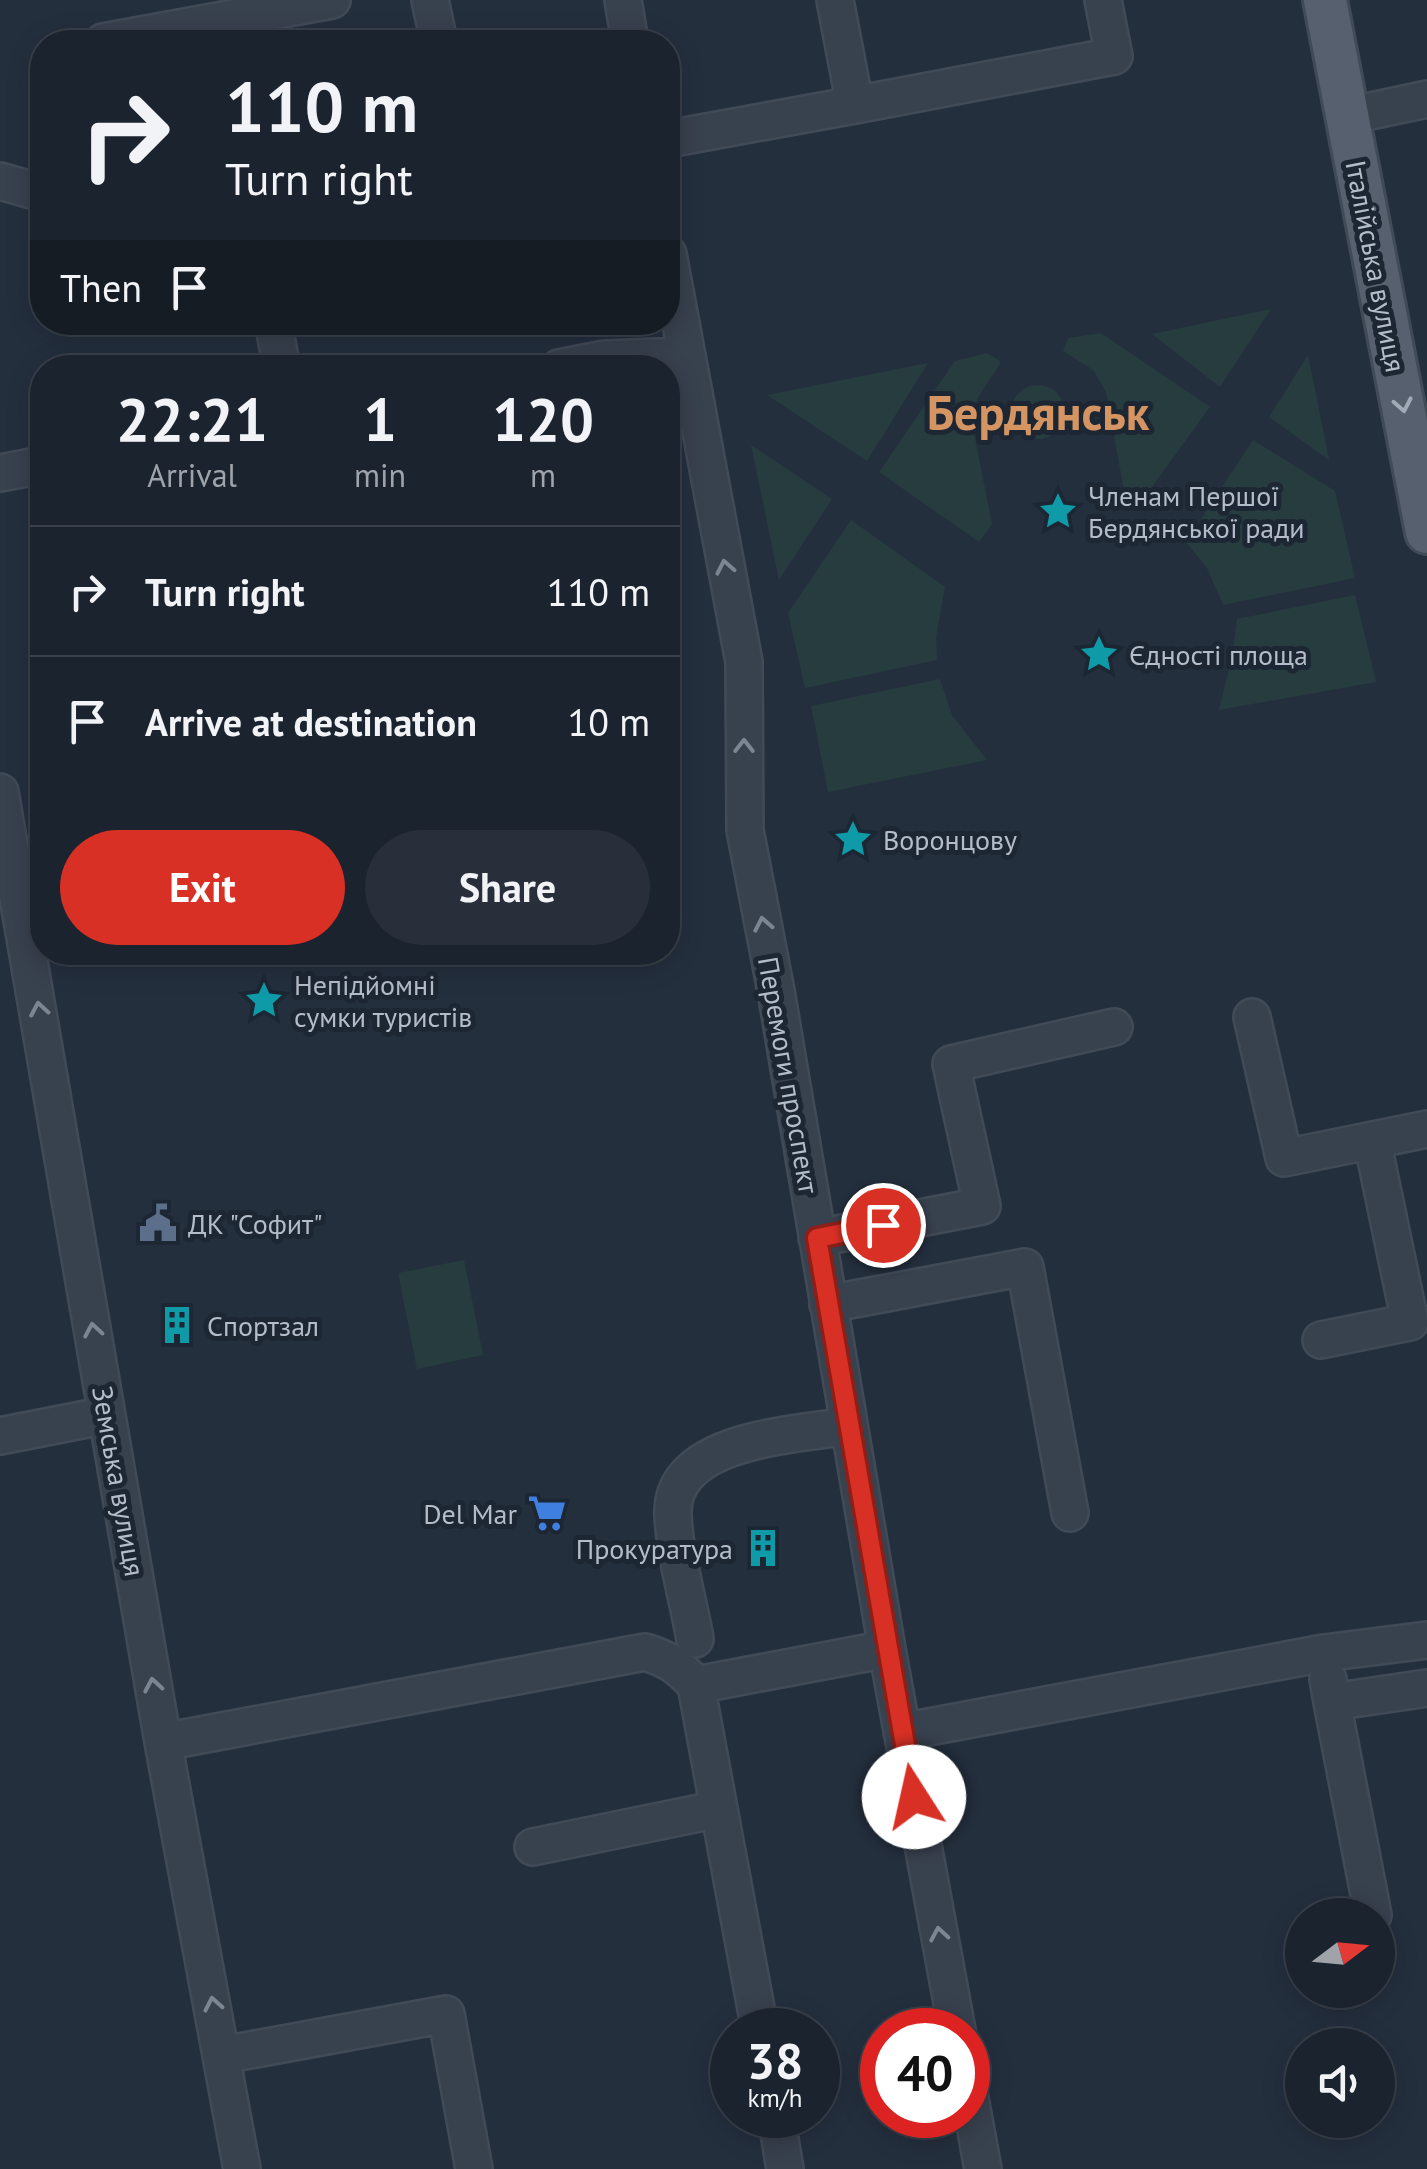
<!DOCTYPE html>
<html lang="en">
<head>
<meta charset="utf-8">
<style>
  :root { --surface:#1b232e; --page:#282f3a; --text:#f1f3f6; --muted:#a0a4aa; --line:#39404a; --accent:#d93025 }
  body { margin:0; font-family:"PT Sans",sans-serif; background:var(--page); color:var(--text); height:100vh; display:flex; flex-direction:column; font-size:38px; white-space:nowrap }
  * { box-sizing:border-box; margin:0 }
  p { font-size:32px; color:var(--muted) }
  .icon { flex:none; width:55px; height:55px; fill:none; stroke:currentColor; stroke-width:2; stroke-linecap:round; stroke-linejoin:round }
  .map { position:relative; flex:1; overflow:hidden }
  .drawer { position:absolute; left:30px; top:355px; width:650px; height:610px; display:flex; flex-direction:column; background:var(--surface); border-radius:40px; box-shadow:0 5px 25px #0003,0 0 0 2px var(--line) }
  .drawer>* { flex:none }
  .guide { position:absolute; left:30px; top:30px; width:650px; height:305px; border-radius:40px; box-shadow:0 5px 25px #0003,0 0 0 2px var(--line); background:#1b232e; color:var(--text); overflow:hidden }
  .needle { width:65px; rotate:74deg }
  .controls { position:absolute; left:1285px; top:1898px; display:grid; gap:20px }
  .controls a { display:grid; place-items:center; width:110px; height:110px; border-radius:50%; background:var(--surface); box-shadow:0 5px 25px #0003,0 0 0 2px var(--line); font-size:50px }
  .speed { position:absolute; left:710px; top:2008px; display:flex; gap:20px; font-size:50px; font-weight:700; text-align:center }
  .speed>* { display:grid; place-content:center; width:130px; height:130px; border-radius:50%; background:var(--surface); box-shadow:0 5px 25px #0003,0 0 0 2px var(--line); line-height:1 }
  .speed small { font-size:25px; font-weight:400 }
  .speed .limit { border:15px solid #d22; background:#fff; color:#111 }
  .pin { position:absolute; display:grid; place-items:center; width:85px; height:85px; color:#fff; margin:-42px; border:5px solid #fff; border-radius:50%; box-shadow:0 2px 10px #0007 }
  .me { position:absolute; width:110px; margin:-55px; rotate:350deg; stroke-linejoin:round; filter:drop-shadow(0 0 8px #0008) }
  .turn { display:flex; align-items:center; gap:35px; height:210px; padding:0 30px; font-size:45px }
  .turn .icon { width:130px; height:130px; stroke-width:2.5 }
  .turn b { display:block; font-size:70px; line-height:85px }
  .then { display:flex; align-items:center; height:95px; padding:0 30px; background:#0003; gap:20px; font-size:38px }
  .eta { display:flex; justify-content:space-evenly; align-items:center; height:170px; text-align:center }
  .eta b { font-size:60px; font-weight:700; line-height:70px }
  .cta { display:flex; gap:20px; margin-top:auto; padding:20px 30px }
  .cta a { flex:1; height:115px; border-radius:60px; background:var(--accent); color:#fff; font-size:40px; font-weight:700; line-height:115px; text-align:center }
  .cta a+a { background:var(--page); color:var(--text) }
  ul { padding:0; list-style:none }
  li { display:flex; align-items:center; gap:30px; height:130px; padding:0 30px; border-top:2px solid var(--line) }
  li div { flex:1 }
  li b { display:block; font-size:38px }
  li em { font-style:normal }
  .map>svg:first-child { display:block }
</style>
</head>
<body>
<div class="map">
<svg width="1427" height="2169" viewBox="0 0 1427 2169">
  <rect width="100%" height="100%" fill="#242f3e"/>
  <path fill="#263c3f" d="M1271,309l-51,78 -68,-53z
    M1101,333l109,74 -69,95 -16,-6 -19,-104 -13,-22 -30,-19 5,-13z
    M987,353l14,9 -24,37 -5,24 20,101 -13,18 -100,-70 76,-111z
    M1308,355l21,105 -60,-43z
    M928,363l-61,98 -100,-66z
    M1011 412a27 27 0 1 1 54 0a27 27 0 1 1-54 0Z
    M1253,440l82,51 20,87 -132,27 -16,-37 -21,-26z
    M751,445l81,54 -53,81z
    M851,520l94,67 -9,50 1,23 -132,28 -17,-75z
    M1355,595l21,87 -157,28 13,-53 5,-38z
    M940,679l12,36 35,45 -159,32 -17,-86z
    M464,1260l19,95 -66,14 -19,-96z"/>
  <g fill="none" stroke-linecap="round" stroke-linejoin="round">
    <g stroke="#414a57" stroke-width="40">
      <path id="minor" d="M430,0l9,42
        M623,0l7,42
        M835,0l20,105 259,-49 -11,-56
        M103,42l229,-42
        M1347,116l80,-17
        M668,139l187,-34
        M0,181l42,12
        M668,254l76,408 1,168 31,161 111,658 70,381
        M273,322l9,46
        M559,368l46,-9 80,-3
        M0,473l42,-8
        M0,792l163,950 79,427
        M1252,1017l32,141 143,-29
        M817,1238l165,-32 -31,-142 163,-37
        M828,1304l197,-37 45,246
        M1321,1340l89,-18 -38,-182
        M0,1436l107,-21
        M695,1639c-7,-40 -20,-83 -22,-123 -4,-77 121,-81 175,-90
        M1328,1679l4,23 95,-14
        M696,1685l64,345
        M1332,1702l41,213
        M902,1732l422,-79 103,-13
        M163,1742l482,-90c23,7 35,15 51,33l191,-36
        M533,1847l186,-38
        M223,2055l223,-41 28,155
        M968,2087l15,82
        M776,2115l9,54"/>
    </g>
    <g stroke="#414a57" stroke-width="48">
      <path id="major" d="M1325,0l102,532"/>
    </g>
    <use href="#minor" stroke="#38414e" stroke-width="35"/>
    <use href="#major" stroke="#56606e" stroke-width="42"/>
  </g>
  <defs><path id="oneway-chevron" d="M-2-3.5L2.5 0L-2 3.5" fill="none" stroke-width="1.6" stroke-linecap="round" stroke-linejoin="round" transform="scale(2.5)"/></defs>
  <use stroke="#a1aab7" href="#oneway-chevron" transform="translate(1403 405) rotate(79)"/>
  <g stroke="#7c8592">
    <use href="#oneway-chevron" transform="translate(725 567) rotate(-101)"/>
    <use href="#oneway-chevron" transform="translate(744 746) rotate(-90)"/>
    <use href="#oneway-chevron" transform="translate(763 924) rotate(-101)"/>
    <use href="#oneway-chevron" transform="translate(39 1009) rotate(-100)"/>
    <use href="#oneway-chevron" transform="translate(93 1330) rotate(-100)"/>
    <use href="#oneway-chevron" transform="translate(153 1685) rotate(-100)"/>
    <use href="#oneway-chevron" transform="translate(939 1934) rotate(-100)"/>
    <use href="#oneway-chevron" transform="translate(213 2004) rotate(-101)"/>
  </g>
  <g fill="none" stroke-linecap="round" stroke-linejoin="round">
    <g stroke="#8d1f18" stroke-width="25">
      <path id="route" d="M883,1225l-66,13 97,559"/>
    </g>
    <use href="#route" stroke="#d93025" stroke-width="18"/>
  </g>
  <defs>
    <g id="sight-bare" transform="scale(3)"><path d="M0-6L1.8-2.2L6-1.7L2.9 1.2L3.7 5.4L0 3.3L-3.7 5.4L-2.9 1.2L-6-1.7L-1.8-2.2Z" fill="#0f9aa8" stroke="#1d2633" stroke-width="2.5" paint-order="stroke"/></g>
    <g id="civic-bare" transform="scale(3)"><path d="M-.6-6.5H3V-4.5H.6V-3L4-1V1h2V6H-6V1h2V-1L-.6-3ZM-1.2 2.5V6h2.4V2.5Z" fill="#5c6f8a" stroke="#1d2633" stroke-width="2.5" paint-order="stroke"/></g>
    <g id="building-bare" transform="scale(3)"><path d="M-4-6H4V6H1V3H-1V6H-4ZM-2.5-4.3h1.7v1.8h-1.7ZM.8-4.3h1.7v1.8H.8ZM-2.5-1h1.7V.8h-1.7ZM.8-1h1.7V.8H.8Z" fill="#0f9aa8" stroke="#1d2633" stroke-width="2.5" paint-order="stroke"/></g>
    <g id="supermarket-bare" transform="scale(3)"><path d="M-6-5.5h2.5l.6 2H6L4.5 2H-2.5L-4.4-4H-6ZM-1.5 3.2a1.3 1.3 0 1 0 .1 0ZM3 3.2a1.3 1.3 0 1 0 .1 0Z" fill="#3f7fe0" stroke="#1d2633" stroke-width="2.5" paint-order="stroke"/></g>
  </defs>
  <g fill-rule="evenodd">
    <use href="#sight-bare" x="1058" y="511"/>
    <use href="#sight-bare" x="1099" y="654"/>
    <use href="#sight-bare" x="853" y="839"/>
    <use href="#sight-bare" x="264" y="1000"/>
    <use href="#civic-bare" x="158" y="1223"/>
    <use href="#building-bare" x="177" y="1325"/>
    <use href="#supermarket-bare" x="547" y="1513"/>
    <use href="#building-bare" x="763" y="1548"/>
  </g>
  <g text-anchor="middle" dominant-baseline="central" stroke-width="10" stroke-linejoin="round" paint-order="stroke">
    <g font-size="28" fill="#b4bcc9" stroke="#1d2633">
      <text transform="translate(1376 266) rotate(79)">Італійська вулиця</text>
      <text transform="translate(789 1075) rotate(80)">Перемоги проспект</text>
      <text transform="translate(119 1481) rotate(80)">Земська вулиця</text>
    </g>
    <g font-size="28" fill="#b4bcc9" stroke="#1d2633" text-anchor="start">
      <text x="1088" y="495">Членам Першої<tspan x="1088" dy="32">Бердянської ради</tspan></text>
      <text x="1129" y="654">Єдності площа</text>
      <text x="883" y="839">Воронцову</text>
      <text x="294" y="984">Непідйомні<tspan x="294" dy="32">сумки туристів</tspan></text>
      <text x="188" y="1223">ДК "Софит"</text>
      <text x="207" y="1325">Спортзал</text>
      <text x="517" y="1513" text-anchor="end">Del Mar</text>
      <text x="733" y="1548" text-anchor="end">Прокуратура</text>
    </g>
    <g font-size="48" font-weight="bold" fill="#d59563" stroke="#1d2633">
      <text x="1038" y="412">Бердянськ</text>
    </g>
  </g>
</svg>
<div class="controls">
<a><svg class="needle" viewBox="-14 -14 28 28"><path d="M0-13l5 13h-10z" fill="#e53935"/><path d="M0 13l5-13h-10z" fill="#a0a4aa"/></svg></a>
<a><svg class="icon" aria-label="sound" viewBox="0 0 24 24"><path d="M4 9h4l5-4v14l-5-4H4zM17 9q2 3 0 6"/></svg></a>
</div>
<div class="speed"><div>38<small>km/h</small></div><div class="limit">40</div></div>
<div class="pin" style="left:883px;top:1225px;background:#d93025"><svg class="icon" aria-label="arrive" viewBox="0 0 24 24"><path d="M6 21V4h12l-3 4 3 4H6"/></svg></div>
<svg class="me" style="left:914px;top:1797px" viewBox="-20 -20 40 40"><circle r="19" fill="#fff"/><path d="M0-13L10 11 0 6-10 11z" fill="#d93025"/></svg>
<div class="guide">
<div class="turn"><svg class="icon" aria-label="right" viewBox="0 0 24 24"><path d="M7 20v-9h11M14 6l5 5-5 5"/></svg><div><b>110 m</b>Turn right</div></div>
<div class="then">Then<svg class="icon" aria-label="arrive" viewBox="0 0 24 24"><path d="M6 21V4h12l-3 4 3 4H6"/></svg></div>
</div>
<section class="drawer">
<div class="eta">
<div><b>22:21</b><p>Arrival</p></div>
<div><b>1</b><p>min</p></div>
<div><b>120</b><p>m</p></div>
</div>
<ul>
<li><svg class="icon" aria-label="right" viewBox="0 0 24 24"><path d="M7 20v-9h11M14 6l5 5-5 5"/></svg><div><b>Turn right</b></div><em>110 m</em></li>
<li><svg class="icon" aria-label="arrive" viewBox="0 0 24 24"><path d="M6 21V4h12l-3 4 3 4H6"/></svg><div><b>Arrive at destination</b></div><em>10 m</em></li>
</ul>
<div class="cta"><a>Exit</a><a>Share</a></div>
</section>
</div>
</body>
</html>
